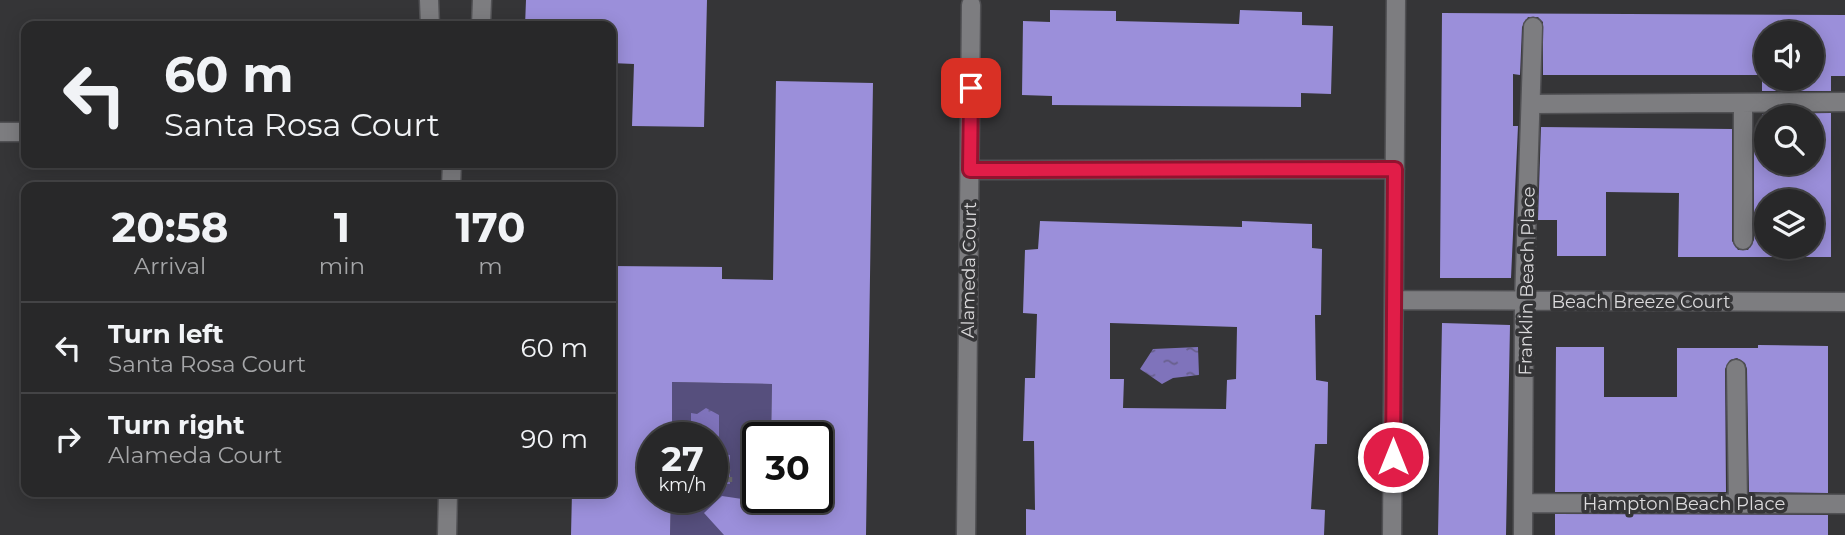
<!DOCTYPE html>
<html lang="en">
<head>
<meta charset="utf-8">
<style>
  :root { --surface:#282829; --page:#303031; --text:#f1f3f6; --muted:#a5a6a8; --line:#444446 }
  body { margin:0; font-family:Montserrat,sans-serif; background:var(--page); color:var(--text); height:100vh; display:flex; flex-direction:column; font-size:26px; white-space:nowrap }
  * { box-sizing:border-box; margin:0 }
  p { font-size:23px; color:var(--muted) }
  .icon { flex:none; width:38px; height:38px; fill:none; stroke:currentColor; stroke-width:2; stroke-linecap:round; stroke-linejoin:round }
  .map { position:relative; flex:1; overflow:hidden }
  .panel { position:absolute; left:21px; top:182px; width:595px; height:315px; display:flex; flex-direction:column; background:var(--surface); border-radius:14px; box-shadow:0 4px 18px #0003,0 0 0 2px var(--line) }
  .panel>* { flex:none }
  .hud { position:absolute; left:21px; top:21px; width:595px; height:147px; border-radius:14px; box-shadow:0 4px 18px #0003,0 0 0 2px var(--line); background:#282829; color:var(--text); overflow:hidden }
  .tools { position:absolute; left:1754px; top:21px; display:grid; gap:14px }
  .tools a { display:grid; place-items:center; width:70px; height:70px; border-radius:50%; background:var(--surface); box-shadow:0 4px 18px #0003,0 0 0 2px var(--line); font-size:35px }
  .speed { position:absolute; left:637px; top:422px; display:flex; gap:14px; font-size:35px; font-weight:700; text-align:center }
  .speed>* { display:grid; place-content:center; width:91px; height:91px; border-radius:50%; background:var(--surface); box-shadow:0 4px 18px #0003,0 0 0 2px var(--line); line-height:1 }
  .speed small { font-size:18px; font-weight:400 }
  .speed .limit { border:4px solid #111; border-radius:10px; background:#fff; color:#111 }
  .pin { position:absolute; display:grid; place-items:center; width:60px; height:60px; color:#fff; margin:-30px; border-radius:14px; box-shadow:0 4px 10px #0006 }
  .me { position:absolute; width:77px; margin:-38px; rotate:0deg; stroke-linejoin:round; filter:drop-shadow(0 0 5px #0008) }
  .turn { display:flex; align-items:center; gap:24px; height:147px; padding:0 28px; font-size:32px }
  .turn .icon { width:91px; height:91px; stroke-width:2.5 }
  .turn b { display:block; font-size:49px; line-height:60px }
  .eta { display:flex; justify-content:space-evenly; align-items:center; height:119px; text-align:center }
  .eta b { font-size:42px; font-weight:700; line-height:49px }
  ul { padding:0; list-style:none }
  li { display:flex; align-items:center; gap:21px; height:91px; padding:0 28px; border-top:2px solid var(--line) }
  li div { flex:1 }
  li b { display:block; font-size:26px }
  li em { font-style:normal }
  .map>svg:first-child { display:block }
</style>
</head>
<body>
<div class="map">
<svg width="1845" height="535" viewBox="0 0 1845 535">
  <defs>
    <pattern id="water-ripples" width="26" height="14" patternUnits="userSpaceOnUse" patternTransform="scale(1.75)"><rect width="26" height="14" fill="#7f73bb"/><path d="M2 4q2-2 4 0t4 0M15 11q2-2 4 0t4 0" fill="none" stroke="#675f8b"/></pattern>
  </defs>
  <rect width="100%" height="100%" fill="#353537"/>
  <path fill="#564f7d" d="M672,382l100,2 -1,53 -13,1v59h12l-1,38h-99l1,-38h41v-59l-40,-1z"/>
  <path fill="url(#water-ripples)" d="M1198,347l1,28 -26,3 -11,6 -22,-15 13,-20z
    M706,408l13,7v39l11,1v29h-18v-46l-21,-1v-24l6,1z"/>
  <path fill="#9b8fda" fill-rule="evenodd" d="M526,0h181l-3,127 -72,-1 2,-62 -23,-1v-37h-86z
    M1050,10l66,1v10l123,3 1,-14 62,2v13l31,1 -2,68 -30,-1v14l-249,-2v-9l-30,-1 1,-74 27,1z
    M1442,13l403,2v61h-14v15h-69v-16h-219v-53l-5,-5h-10l-6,10 -2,48 -7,-1v52h5l-7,152h-71zM1766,33h45v46h-45z
    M776,81l97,2 -7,452h-142l-20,-22 18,-17 47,7 1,-6h47v-59h-46l1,-54 -100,-2v56h-19v59h18l-1,38h-99l1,-43h39v-226l111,1v12l51,1z
    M1831,113v144h-153l1,-64 -73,-1v64h-49v-36h-19l3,-93 191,2v112l6,9h10l6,-10v-111h8v-15zM1766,117h45v46h-45zM1766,201h45v46h-45z
    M1040,221l202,6v-6l70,3v24l10,1 -1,66h-6l1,65 12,2 -1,62h-12l-4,65 14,1 -1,25h-298v-26l9,1 -1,-69h-11l2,-63h10l2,-64 -14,-1 2,-63 13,-1zM1110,323l127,4 -1,52 -9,1 -1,29 -103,-1 1,-29h-14z
    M1442,323l68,2 -4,210h-68z
    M1758,345l70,1v147l-79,-1 -2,-123 -2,-6 -8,-5 -7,2 -5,9 1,123h-171l1,-145h48v50h73v-49h81z
    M1555,514l273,1v20h-273z"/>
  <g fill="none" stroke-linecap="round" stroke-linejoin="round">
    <g stroke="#515154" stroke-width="21">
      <path id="street" d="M429,0l1,26
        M481,26l1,-26
        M1743,103v137
        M1532,104l313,-2
        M0,132h26
        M970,170l425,-1
        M451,187l1,-24
        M1394,300l451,2
        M1736,369l2,135
        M1524,503l321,1
        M447,535l1,-43
        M966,535l5,-530
        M1392,535l4,-535
        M1523,535l1,-233 9,-275"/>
    </g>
    <path stroke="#6d6d6f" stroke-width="4.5" stroke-dasharray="5 5" stroke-linecap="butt" d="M717,477l5,19
      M712,484h18v-12l-6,-2"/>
    <use href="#street" stroke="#7d7d80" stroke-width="18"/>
  </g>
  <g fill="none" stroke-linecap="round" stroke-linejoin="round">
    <g stroke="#92132f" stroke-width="18">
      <path id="route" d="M971,88l-1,82 425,-1 -2,288"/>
    </g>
    <use href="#route" stroke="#e11d48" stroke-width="12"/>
  </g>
  <g text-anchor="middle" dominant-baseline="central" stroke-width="7" stroke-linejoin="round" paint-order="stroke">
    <g font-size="18" fill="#dbdadc" stroke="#353537">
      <text transform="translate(969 270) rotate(-89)">Alameda Court</text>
      <text transform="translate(1527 281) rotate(-89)">Franklin Beach Place</text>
      <text x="1641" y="302">Beach Breeze Court</text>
      <text x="1684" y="504">Hampton Beach Place</text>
    </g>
  </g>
</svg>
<div class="tools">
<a><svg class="icon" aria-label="sound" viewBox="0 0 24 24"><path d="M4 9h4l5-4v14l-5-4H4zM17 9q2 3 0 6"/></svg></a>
<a><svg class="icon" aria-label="search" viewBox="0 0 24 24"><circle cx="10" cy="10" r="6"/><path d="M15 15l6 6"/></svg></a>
<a><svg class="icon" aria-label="layers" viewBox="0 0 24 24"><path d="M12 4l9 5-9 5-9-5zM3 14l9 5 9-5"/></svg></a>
</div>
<div class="speed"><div>27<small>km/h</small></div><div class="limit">30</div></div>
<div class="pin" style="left:971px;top:88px;background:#d93025"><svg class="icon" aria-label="arrive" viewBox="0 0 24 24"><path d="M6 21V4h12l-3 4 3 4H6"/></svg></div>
<svg class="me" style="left:1393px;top:457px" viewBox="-20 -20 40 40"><circle r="17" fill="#e11d48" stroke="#fff" stroke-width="3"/><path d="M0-11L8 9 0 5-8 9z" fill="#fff"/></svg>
<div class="hud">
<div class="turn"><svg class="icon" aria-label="left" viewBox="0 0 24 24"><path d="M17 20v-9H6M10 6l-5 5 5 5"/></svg><div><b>60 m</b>Santa Rosa Court</div></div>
</div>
<section class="panel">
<div class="eta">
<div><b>20:58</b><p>Arrival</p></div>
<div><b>1</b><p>min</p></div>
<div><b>170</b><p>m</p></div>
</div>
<ul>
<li><svg class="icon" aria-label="left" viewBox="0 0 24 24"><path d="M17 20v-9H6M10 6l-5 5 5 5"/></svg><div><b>Turn left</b><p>Santa Rosa Court</p></div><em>60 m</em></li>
<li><svg class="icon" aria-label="right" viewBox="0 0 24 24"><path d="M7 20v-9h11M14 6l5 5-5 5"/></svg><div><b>Turn right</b><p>Alameda Court</p></div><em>90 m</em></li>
</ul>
</section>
</div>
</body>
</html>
